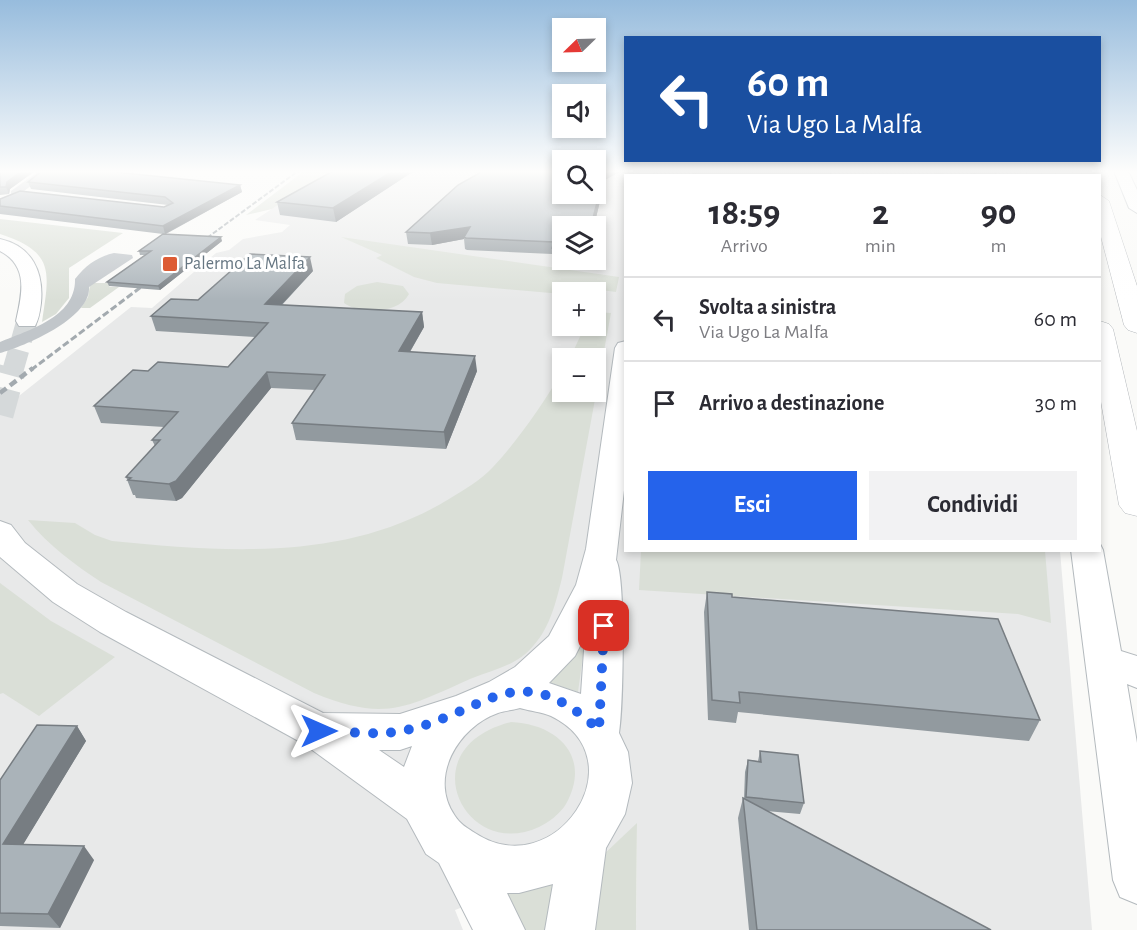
<!DOCTYPE html>
<html lang="it">
<head>
<meta charset="utf-8">
<style>
  :root { --surface:#fff; --page:#f2f2f3; --text:#2b2b33; --muted:#7c7c81; --line:#e1e1e2; --accent:#2563eb }
  body { margin:0; font-family:"Alegreya Sans",sans-serif; background:var(--page); color:var(--text); height:100vh; display:flex; flex-direction:column; font-size:22px; white-space:nowrap }
  * { box-sizing:border-box; margin:0 }
  p { font-size:20px; color:var(--muted) }
  .icon { flex:none; width:33px; height:33px; fill:none; stroke:currentColor; stroke-width:2; stroke-linecap:round; stroke-linejoin:round }
  .map { position:relative; flex:1; overflow:hidden }
  .details { position:absolute; left:624px; top:174px; width:477px; height:378px; display:flex; flex-direction:column; background:var(--surface); border-radius:0px; box-shadow:0 3px 9px #0003 }
  .details>* { flex:none }
  .hud { position:absolute; left:624px; top:36px; width:477px; height:126px; border-radius:0px; box-shadow:0 3px 9px #0003; background:#1a4fa0; color:#fff; overflow:hidden }
  .needle { width:39px; rotate:247deg }
  .tools { position:absolute; left:552px; top:18px; display:grid; gap:12px }
  .tools a { display:grid; place-items:center; width:54px; height:54px; border-radius:0px; background:var(--surface); box-shadow:0 3px 9px #0003; font-size:30px }
  .pin { position:absolute; display:grid; place-items:center; width:51px; height:51px; color:#fff; margin:-26px; border-radius:12px; box-shadow:0 3px 9px #0006 }
  .me { position:absolute; width:66px; margin:-33px; rotate:90deg; stroke-linejoin:round; filter:drop-shadow(0 0 4px #0008) }
  .turn { display:flex; align-items:center; gap:21px; height:126px; padding:0 24px; font-size:27px }
  .turn .icon { width:78px; height:78px; stroke-width:2.5 }
  .turn b { display:block; font-size:42px; line-height:51px }
  .eta { display:flex; justify-content:space-evenly; align-items:center; height:102px; text-align:center }
  .eta b { font-size:36px; font-weight:600; line-height:42px }
  .button { display:flex; gap:12px; margin-top:auto; padding:12px 24px }
  .button a { flex:1; height:69px; border-radius:0px; background:var(--accent); color:#fff; font-size:24px; font-weight:600; line-height:69px; text-align:center }
  .button a+a { background:var(--page); color:var(--text) }
  ul { padding:0; list-style:none }
  li { display:flex; align-items:center; gap:18px; height:84px; padding:0 24px; border-top:2px solid var(--line) }
  li div { flex:1 }
  li b { display:block; font-size:22px }
  li em { font-style:normal }
  .map>svg:first-child { display:block }
</style>
</head>
<body>
<div class="map">
<svg width="1137" height="930" viewBox="0 0 1137 930">
  <rect width="100%" height="100%" fill="#fafaf8"/>
  <path fill="#e8e9e9" fill-rule="evenodd" d="M330,171h232v23h34v-23h425l1,4 -396,1v374l434,1 32,379h-456l1,-106 -32,29 -150,57 8,20h-463v-519l131,-104 21,1 64,-55 13,-3 14,-11 39,-7 8,-7 -35,-5zM562,226h34v34h-34zM562,292h34v34h-34zM562,358h34v34h-34z"/>
  <path fill="#dadfd7" d="M304,171h26l-58,38 -26,6z
    M0,219l123,14 -54,35v30l-13,16 -14,8c7,-49 14,-70 -42,-88z
    M341,237l278,40 -3,15 -15,-2 -39,4 -125,-11 -23,-6 -38,-19 6,-3z
    M377,282l26,4 6,8c-10,20 -49,21 -65,9l1,-9 12,-8z
    M94,283h19l-4,4h10l-29,21h-9l7,-11 2,-12z
    M596,312l15,1 -49,265c-6,24 -12,49 -28,67 -17,21 -40,24 -64,34 -65,29 -85,43 -156,14l-213,-111c-27,-18 -52,-36 -73,-62l47,3 20,12 17,6c114,11 234,21 337,-42 15,-9 32,-19 44,-32 27,-29 49,-62 69,-95v20h34v-34h-26l15,-32h11z
    M641,551h404l6,72 -33,-9 -379,-24z
    M0,583l51,38 64,36 -76,59 -36,-23 -3,1z
    M587,627l-9,65 -33,-11z
    M511,722c47,2 81,35 55,82 -6,10 -17,18 -27,23 -74,35 -131,-79 -28,-105z
    M637,823l-1,107h-44l13,-77z
    M559,882l-10,48h-24l-21,-39z"/>
  <g fill="none" stroke-linecap="round" stroke-linejoin="round">
    <path stroke="#d5d9da" stroke-width="21" stroke-dasharray="21 10" stroke-linecap="butt" d="M13,370l14,-49"/>
    <path stroke="#d5d9da" stroke-width="27" stroke-dasharray="27 14" stroke-linecap="butt" d="M0,415l13,-47"/>
    <g stroke="#b4babe" stroke-width="2">
      <path id="secondary" d="M640,171h14l-1,5h-14z
        M1027,171h14v5h-14z
        M1114,171h14l9,19v23l-8,-5z
        M0,239c32,7 44,33 41,64 -1,8 -2,16 -6,23h-16l-3,-5c6,-27 13,-55 -16,-70z
        M626,341v132l-10,87c10,16 7,149 3,173l9,19 4,31 -7,31 -19,34 -11,82h-50l8,-46 -34,9h-12l18,37h-52l-34,-67 -13,-9 -19,-35 -103,-75 -204,-112 -47,-30 -53,-45v-36l11,4 14,18 52,41 49,28 197,101 77,1 56,-18 33,-14 26,-15 34,-31 27,-51 10,-36 29,-201 3,-5zM585,636l-4,58 -32,-11 26,-27zM520,708c10,3 22,4 31,8 89,43 4,170 -76,117 -8,-5 -15,-9 -20,-17 -27,-38 3,-89 43,-103 6,-2 15,-3 22,-5zM412,746l-8,21 -25,-17h21z
        M1100,544l3,6 18,101 16,5v32l-10,-4 10,59v161l-17,-7 -7,-17 -42,-330h29z"/>
    </g>
    <g stroke="#b5b9bd" stroke-width="1">
      <path id="highway" d="M1056,171h16l1,5h-17z
        M1082,171h16l1,5h-17z
        M1100,195l9,6 28,85v47l-9,-3 -4,-5 -24,-92z
        M1100,321l9,3 4,5 24,102v85l-12,-3 -6,-8 -19,-109z"/>
    </g>
    <path fill="#c1c6ca" fill-rule="evenodd" d="M39,171h12l-27,20 20,4v4l-33,-4v-4z
      M934,171h10l1,5h-10z
      M114,253l18,2 1,3 -44,29c2,31 -64,59 -89,66v-11c29,-12 76,-25 75,-63 11,-14 22,-22 39,-26z"/>
    <use href="#secondary" fill="#fff" fill-rule="evenodd"/>
    <use href="#highway" fill="#fff" fill-rule="evenodd"/>
    <path stroke="#a3aaaf" stroke-width="2" stroke-dasharray="5 2" stroke-linecap="butt" d="M196,246l102,-75"/>
    <path stroke="#a3aaaf" stroke-width="3" stroke-dasharray="7 3" stroke-linecap="butt" d="M31,370l122,-92"/>
    <path stroke="#a3aaaf" stroke-width="4.5" stroke-dasharray="8 4.5" stroke-linecap="butt" d="M0,393l33,-25"/>
  </g>
  <path fill="#929a9f" d="M0,171h35l-25,18 -1,5 -9,1z
    M333,171h81l-78,51 -56,-7 -3,-13z
    M467,171h154l-20,11 1,11 -8,33h-32v34h23l-33,-1v-5l-85,-4 -2,-1 -1,-10 -32,6 -24,-1 -2,-12 74,-59z
    M692,171h138l1,5h-138z
    M970,171h26v5h-25z
    M28,182l212,3 2,7 -76,42 56,7 -62,49 -51,-4 -2,-4 38,-27h-5l-1,-4 24,-17 -163,-20v-15l164,8 4,-2 -137,-16z
    M313,271l-31,34 140,7 2,15 -14,25 67,19 -31,78 -150,-9 -4,-17 23,-33 -44,-2 -89,110 -6,3 -40,-3 -1,-3h-2l-7,-18 29,-31 -3,-6 12,-13 -63,-4 -7,-17 54,-35 80,-4 27,-30 -99,-6 -5,-15 47,-16z
    M707,592l25,5 308,123 -11,21 -291,-29 -2,11 -28,-3 -4,-108z
    M77,726l9,15 -63,103 71,16 -34,68 -60,-2v-146z
    M760,751l44,52 -4,11 -34,-3 225,119h-242l-11,-112 5,-20 1,1 1,-27 3,-12 10,1z"/>
  <path fill="#777d82" d="M22,171h13l-25,18 -1,5 -3,-7 1,-5z
    M393,171h21l-78,51 -3,-14z
    M604,171h17l-25,14v-10z
    M602,183v10l-8,33h-3z
    M240,185l2,7 -77,42 -2,-8z
    M470,227l-6,10v2l-32,6 -2,-12z
    M221,237l1,4 -62,49 -2,-4z
    M310,257l3,14 -44,47 -4,-14z
    M422,312l2,15 -23,40 -2,-16z
    M475,356l2,15 -31,78 -2,-17z
    M267,372l4,16 -89,110 -6,3 -7,-17z
    M77,726l9,15 -71,117 -12,-14z
    M84,846l10,14 -34,68 -12,-14z"/>
  <path fill="#aab3b9" stroke="#777d82" stroke-width="1.5" d="M0,171h22l-15,11 -1,5h-6z
    M42,171h64l134,14 -77,41 -163,-20v-7l20,-8 144,16 9,-4 -8,-6 -137,-15z
    M333,171h60l-60,37 -56,-6z
    M483,171h79v23h34v-12l6,1 -11,43h-29v22h-10l2,-6 -88,-4 -2,-1 6,-10 -40,6 -24,-1 52,-47z
    M596,171h8l-8,4z
    M695,171h135l1,5h-135z
    M974,171h22v5h-21z
    M163,234l58,3 -63,49 -51,-4 44,-31h-12z
    M250,254l60,3 -45,47 157,8 -23,39 76,5 -31,76 -152,-9 33,-48 -58,-3 -91,109 -7,3 -41,-4 3,-2 -5,-1 34,-37h-8l26,-28 -84,-6 39,-36 15,1 10,-9 70,5 40,-44 -117,-7 20,-17 27,1z
    M707,592l25,2v3l266,22 42,101 -301,-28 1,11 -28,-3z
    M37,725l40,1 -74,118 81,2 -36,68 -48,-1v-133z
    M760,751l38,4 6,48 -58,-6 2,-37 13,2z
    M743,798l248,132h-234z"/>
  <linearGradient id="sky" x2="0" y2="1"><stop stop-color="#97bcdd"/><stop offset="0.57" stop-color="#fdfdfc"/><stop offset="1" stop-color="#fdfdfc" stop-opacity="0"/></linearGradient>
  <rect width="1137" height="301" fill="url(#sky)"/>
  <g fill="none" stroke-linecap="round" stroke-linejoin="round">
    <path stroke="#2563eb" stroke-width="10" stroke-dasharray="0 18" d="M319,731c24,0 59,5 83,0 85,-17 113,-79 197,-1l5,-104"/>
  </g>
  <rect fill="#dd5c35" stroke="#fff" stroke-width="2" x="162" y="256" width="16" height="16" rx="3"/>
  <g text-anchor="middle" dominant-baseline="central" stroke-width="6" stroke-linejoin="round" paint-order="stroke">
    <g font-size="18" fill="#667682" stroke="#fff" text-anchor="start">
      <text x="184" y="264">Palermo La Malfa</text>
    </g>
  </g>
</svg>
<div class="tools">
<a><svg class="needle" viewBox="-14 -14 28 28"><path d="M0-13l5 13h-10z" fill="#e53935"/><path d="M0 13l5-13h-10z" fill="#7c7c81"/></svg></a>
<a><svg class="icon" aria-label="sound" viewBox="0 0 24 24"><path d="M4 9h4l5-4v14l-5-4H4zM17 9q2 3 0 6"/></svg></a>
<a><svg class="icon" aria-label="search" viewBox="0 0 24 24"><circle cx="10" cy="10" r="6"/><path d="M15 15l6 6"/></svg></a>
<a><svg class="icon" aria-label="layers" viewBox="0 0 24 24"><path d="M12 4l9 5-9 5-9-5zM3 14l9 5 9-5"/></svg></a>
<a>+</a>
<a>−</a>
</div>
<div class="pin" style="left:604px;top:626px;background:#d93025"><svg class="icon" aria-label="arrive" viewBox="0 0 24 24"><path d="M6 21V4h12l-3 4 3 4H6"/></svg></div>
<svg class="me" style="left:319px;top:731px" viewBox="-20 -20 40 40"><path d="M0-17L14 15 0 8-14 15z" fill="#2563eb" stroke="#fff" stroke-width="4"/></svg>
<div class="hud">
<div class="turn"><svg class="icon" aria-label="left" viewBox="0 0 24 24"><path d="M17 20v-9H6M10 6l-5 5 5 5"/></svg><div><b>60 m</b>Via Ugo La Malfa</div></div>
</div>
<section class="details">
<div class="eta">
<div><b>18:59</b><p>Arrivo</p></div>
<div><b>2</b><p>min</p></div>
<div><b>90</b><p>m</p></div>
</div>
<ul>
<li><svg class="icon" aria-label="left" viewBox="0 0 24 24"><path d="M17 20v-9H6M10 6l-5 5 5 5"/></svg><div><b>Svolta a sinistra</b><p>Via Ugo La Malfa</p></div><em>60 m</em></li>
<li><svg class="icon" aria-label="arrive" viewBox="0 0 24 24"><path d="M6 21V4h12l-3 4 3 4H6"/></svg><div><b>Arrivo a destinazione</b></div><em>30 m</em></li>
</ul>
<div class="button"><a>Esci</a><a>Condividi</a></div>
</section>
</div>
</body>
</html>
